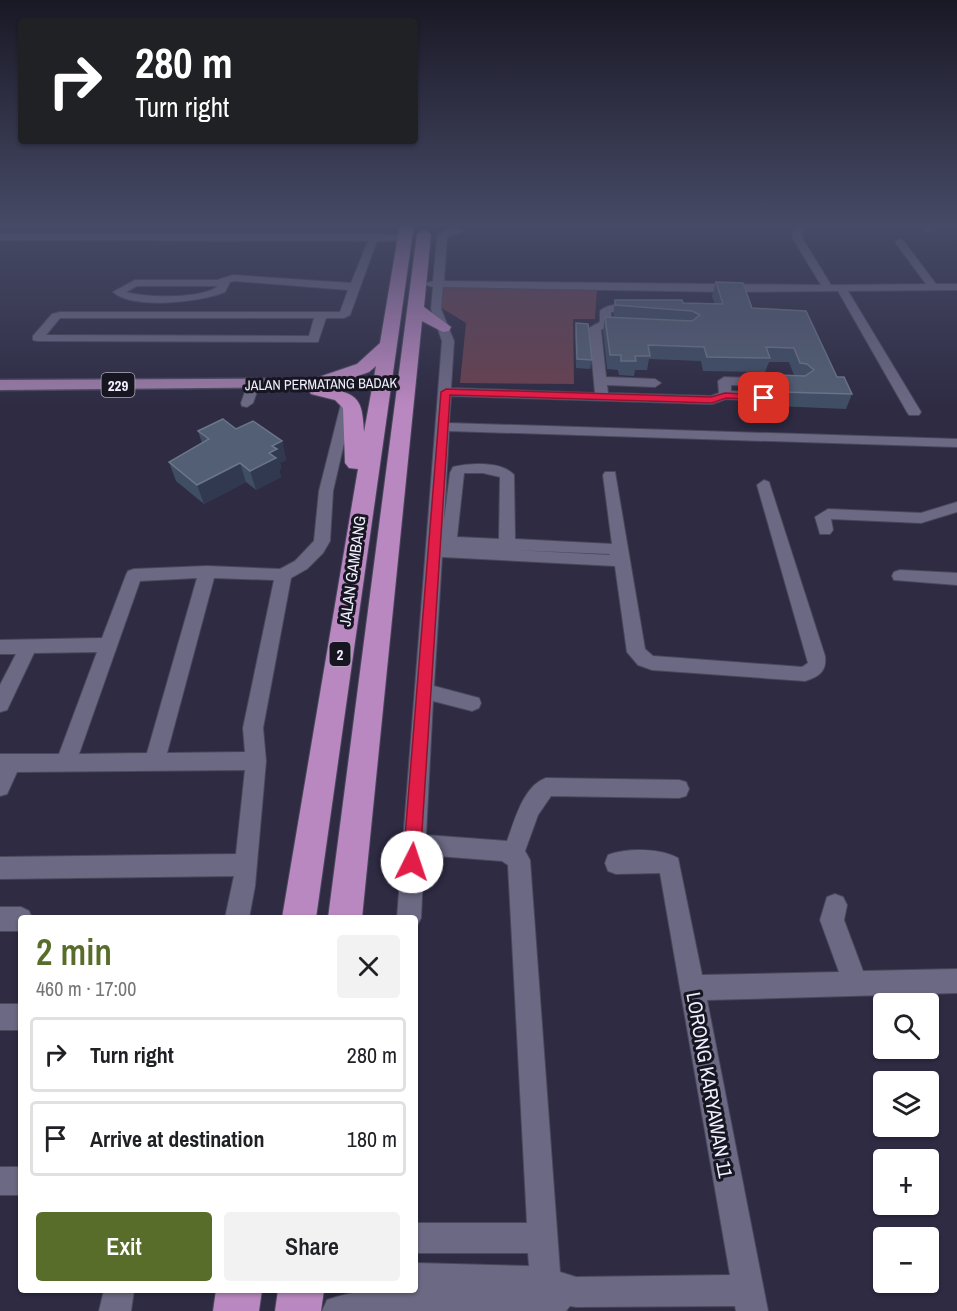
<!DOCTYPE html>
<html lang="en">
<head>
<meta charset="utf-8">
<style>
  :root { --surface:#fff; --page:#f2f2f2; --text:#202124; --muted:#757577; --line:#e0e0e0; --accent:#586d2a }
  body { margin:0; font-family:"Archivo Narrow",sans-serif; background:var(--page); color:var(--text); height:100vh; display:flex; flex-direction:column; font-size:22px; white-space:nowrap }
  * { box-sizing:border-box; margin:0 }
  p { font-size:20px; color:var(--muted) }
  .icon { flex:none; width:33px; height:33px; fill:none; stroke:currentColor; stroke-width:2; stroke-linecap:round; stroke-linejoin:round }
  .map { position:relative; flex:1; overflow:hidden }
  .side { position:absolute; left:18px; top:915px; width:400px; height:378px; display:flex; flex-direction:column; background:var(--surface); border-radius:6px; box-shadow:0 2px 4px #0004 }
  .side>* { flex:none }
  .guide { position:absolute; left:18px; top:18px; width:400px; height:126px; border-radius:6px; box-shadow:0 2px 4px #0004; background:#202124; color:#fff; overflow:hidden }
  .tools { position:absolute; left:873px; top:993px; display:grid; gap:12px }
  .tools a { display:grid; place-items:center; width:66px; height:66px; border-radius:6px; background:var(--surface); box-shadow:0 2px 4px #0004; font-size:30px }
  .pin { position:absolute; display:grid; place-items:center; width:51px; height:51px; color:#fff; margin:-26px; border-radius:12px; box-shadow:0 3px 9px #0006 }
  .me { position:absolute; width:66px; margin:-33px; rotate:4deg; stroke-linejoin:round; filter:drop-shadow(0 0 4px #0008) }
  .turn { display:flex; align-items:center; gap:21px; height:126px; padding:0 18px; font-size:27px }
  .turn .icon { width:78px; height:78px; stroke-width:2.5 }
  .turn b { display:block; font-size:42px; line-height:51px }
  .round { display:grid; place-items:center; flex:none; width:63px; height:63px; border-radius:6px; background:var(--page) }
  .headline { display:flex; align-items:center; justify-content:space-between; height:102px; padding:0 18px }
  h1 { font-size:36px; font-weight:600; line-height:45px; color:var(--accent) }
  .primary-button { display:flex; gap:12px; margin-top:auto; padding:12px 18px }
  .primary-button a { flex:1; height:69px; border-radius:6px; background:var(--accent); color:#fff; font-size:24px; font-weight:600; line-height:69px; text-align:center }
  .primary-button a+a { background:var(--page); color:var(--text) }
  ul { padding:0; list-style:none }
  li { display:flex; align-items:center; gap:18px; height:75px; margin:0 12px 9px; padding:0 6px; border:3px solid var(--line); border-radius:6px }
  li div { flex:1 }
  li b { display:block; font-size:22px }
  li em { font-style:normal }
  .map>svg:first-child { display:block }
</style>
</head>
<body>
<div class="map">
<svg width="957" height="1311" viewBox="0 0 957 1311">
  <rect width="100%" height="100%" fill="#2e2b43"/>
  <path fill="#694150" d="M444,286l153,3 -2,30h-22l1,65 -114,-1 6,-60 -26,-16z"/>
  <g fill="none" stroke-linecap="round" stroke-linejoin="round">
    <g stroke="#4a485c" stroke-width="2">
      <path id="minor" d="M797,224h10l-5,9 1,6 28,46 95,-1 -31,-42 5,-3 3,1 33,44h21v6l-109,1 73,121 -2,3h-10l-2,-3 -69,-121 -111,1 -284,-5 -2,22 13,32 -3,47 144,5 -6,-65 11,-6v-11c8,-9 35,-8 43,-2l-5,3h-27v12l-10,6 5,47 49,2 6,4 -6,4 -48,-2 1,8 103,3 8,-3 -1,-12 6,-4 74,3 6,4 -6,4 -27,-1 1,10 -6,4 -40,-2 -14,5 -261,-8 -2,27 508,16v8l-508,-16 -5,90 6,-48 3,-6c17,-4 49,-6 61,8l1,64 97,5 -9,-69 2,-3h10l30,177 8,7 149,11 6,-4 -51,-178 7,-5 5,2 56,174c2,15 -6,21 -20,25l-153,-11 -14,-5 -11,-13 -12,-86 -173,-9 -8,129 45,12 2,5 -2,5 -7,3 -39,-10 -7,134 81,6c8,-21 16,-55 39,-63l133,2 7,2 3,7 -3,7 -7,2 -128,-2 -13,19 -13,36 5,9 30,412 16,5 154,-2 -70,-402 -44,1 -8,-3 -3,-8 3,-8c19,-7 52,-7 70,3l24,117 137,-3 -19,-52 7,-23 8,-3 8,3 4,8 -3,15 19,51 94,-2v24l-250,7 61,311h-32l-1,-5 -159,1 -6,-1 -4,5h-244l5,-11c27,-11 64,-10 89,-10v-27l113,3 -1,-13h-112v-30h111l-19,-358 -6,-4 -78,-6 -3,63 -4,8 -1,1v-9h-19l45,-577 -11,-32 2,-22 -10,-3 10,-3 4,-44c6,-8 17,-12 26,-6l-16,6 -3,44 377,4 -28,-46 -1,-6zM731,385l27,1 1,7 -28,-2zM464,473h19l17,4 -1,62 -42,-2zM513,550l96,4 1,1z
        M917,224h10l6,6 -8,2z
        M0,234h374l31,1 5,3 -5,3h-28l-27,74 -6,3h-18l-8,24 -281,-1 -4,-1v-4l19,-22 8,-2h280l8,-22 -114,-9 -4,1 -5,10c-24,10 -92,18 -112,0l22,-12h82l16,-5 118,8 17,-42 -368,-1zM137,286h81c-16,13 -72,12 -92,6zM60,318h254l-5,18 -263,-1z
        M254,379l6,4 -7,20 -6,4 -5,-1 -1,-3 7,-20z
        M348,396l6,4 -21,91 -3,50 -7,12 -16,16 -16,9 -28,150 3,33 -11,125 -6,32h-24l9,-42 -234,3v-22l236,-3 9,-84 -228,2 -10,22 -7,2v-42h59l38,-102 -63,1 -27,57 -7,2v-27l16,-31h-16v-14l102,-2 24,-63 2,-4 6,-2 73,-3 73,3 15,-8 19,-20 5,-50 23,-91zM197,578l-50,175 -68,1 61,-173zM214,578l60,2 -31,148 2,24 -78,1z
        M957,502v10l-36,11 -90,-4 2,11 -3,4h-10l-5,-17 13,-8 93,4z
        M900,570l57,3v12l-63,-5 -2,-4 2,-4z
        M0,907h21l8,4 3,7h-11v13h-21z
        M0,1004h21v26h-21z
        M0,1167h21v28h-21z
        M104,1290h30l-3,21h-32z"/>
    </g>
    <g stroke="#4a485c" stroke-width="3">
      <path id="major" d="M407,378l8,5 -2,3 -413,4v-10z"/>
    </g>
    <g stroke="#4a485c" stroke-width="2">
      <path id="highway" d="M400,224h14l-98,694h-34l76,-449 -9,-1 -4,-5 -2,-55 -8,-8 -24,-6 -2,-4 4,-4 -2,-3 2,-4 44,-15 23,-21zM376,366l-12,66c-2,-32 -4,-37 -37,-45l42,-15z
        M424,230l7,4 -7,73 27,20 -2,4 -6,1 -21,-11 -60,597h-34l89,-684z
        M216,1290h46l-3,21h-46z
        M278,1290h46l-3,21h-46z"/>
    </g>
    <use href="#minor" fill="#6c6984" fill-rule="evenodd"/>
    <use href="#major" fill="#9b7ca8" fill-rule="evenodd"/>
    <use href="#highway" fill="#ba88c0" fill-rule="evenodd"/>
  </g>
  <path fill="#404e64" d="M716,282l36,26 85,69 15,17 -6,15 -71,-3 -1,-17 5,-14h15l-5,-13h-20l-4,10 -62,-1 -2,-10 -52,-2 -2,11h-12l-1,6 -15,-1 -1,-5 -11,-1 -4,-38 2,-14 8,1 2,-18 100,4 -3,-8z
    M576,323l16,37 -2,9 -14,-1 -1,-36z
    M236,429l46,12 4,19 -6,3 1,5 -2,2 2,7 -25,13 -10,-8 -42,22 -28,-23 -7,-19 33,-19 -4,-12z"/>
  <path fill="#313950" d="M282,441l4,19 -6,3 1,5 -2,2 2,7 -25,13 -6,-19 19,-18 3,-7z
    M240,463l6,19 -42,22 -7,-19z"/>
  <path fill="#535f74" stroke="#6c768a" stroke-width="1.5" d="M716,282l27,1 9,25 54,3 31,66h7l8,17 -71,-2 -2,-17 26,1 9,-6 -7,-6 -7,-1 -6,-15 -28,-1 4,11 -63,-1 -3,-10 -56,-2 2,11h-15l1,5h-15v-6h-11l-5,-38 87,4 8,-6 -8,-4 -77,-6v-5h67l1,3 40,1z
    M576,323l12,1 4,36 -15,-1z
    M223,419l13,10 17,-8 29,20 -10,5 5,3 -8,4 7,5 -26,13 -10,-8 -43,22 -28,-23 40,-23 -11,-8z"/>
  <linearGradient id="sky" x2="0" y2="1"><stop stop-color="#191825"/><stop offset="0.55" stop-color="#464a66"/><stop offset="1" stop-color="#464a66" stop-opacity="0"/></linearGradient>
  <rect width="957" height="408" fill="url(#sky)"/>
  <path fill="#e11d48" stroke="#92132f" stroke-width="1.5" d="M446,389l265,8 14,-4 39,2 5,3 -5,2 -38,-2 -14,5 -262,-8 -30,467 -2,6 -6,2 -6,-2 -3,-6 38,-470z"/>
  <g text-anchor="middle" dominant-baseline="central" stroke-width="6" stroke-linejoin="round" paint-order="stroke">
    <g font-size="14" fill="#f0efff" stroke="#161520">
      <text transform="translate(321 384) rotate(-1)">JALAN PERMATANG BADAK</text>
    </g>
    <g fill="#161520" stroke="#afaebc" stroke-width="1.5">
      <rect x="101.5" y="373" width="33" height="24" rx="4.5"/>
      <rect x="329.5" y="642" width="21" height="24" rx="4.5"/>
    </g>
    <g font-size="15" font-weight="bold" fill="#f0efff">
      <text x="118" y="385">229</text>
      <text x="340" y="654">2</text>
    </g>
    <g font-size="16" fill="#f0efff" stroke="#161520">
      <text transform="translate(352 571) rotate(-82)">JALAN GAMBANG</text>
    </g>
    <g font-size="20" fill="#f0efff" stroke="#161520">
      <text transform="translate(710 1085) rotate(80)">LORONG KARYAWAN 11</text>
    </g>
  </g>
</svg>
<div class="tools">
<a><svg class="icon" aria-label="search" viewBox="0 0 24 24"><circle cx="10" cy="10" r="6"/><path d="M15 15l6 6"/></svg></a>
<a><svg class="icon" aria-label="layers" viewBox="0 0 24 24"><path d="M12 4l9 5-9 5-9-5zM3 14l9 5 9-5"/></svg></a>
<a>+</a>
<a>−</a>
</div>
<div class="pin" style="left:764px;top:398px;background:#d93025"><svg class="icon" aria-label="arrive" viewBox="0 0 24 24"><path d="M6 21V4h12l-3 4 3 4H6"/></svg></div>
<svg class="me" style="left:412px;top:862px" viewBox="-20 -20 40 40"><circle r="19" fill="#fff"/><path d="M0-13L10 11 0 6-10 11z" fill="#e11d48"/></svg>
<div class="guide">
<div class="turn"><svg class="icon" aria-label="right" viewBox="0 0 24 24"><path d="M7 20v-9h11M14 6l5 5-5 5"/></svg><div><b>280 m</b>Turn right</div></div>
</div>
<section class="side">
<div class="headline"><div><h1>2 min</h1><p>460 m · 17:00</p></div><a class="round"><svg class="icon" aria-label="close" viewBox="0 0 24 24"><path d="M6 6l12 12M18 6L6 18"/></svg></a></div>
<ul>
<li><svg class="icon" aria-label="right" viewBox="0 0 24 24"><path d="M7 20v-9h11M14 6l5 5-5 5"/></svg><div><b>Turn right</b></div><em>280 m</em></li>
<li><svg class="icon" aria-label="arrive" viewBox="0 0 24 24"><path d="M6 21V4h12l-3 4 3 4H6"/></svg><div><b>Arrive at destination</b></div><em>180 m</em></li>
</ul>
<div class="primary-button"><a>Exit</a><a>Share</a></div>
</section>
</div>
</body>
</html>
